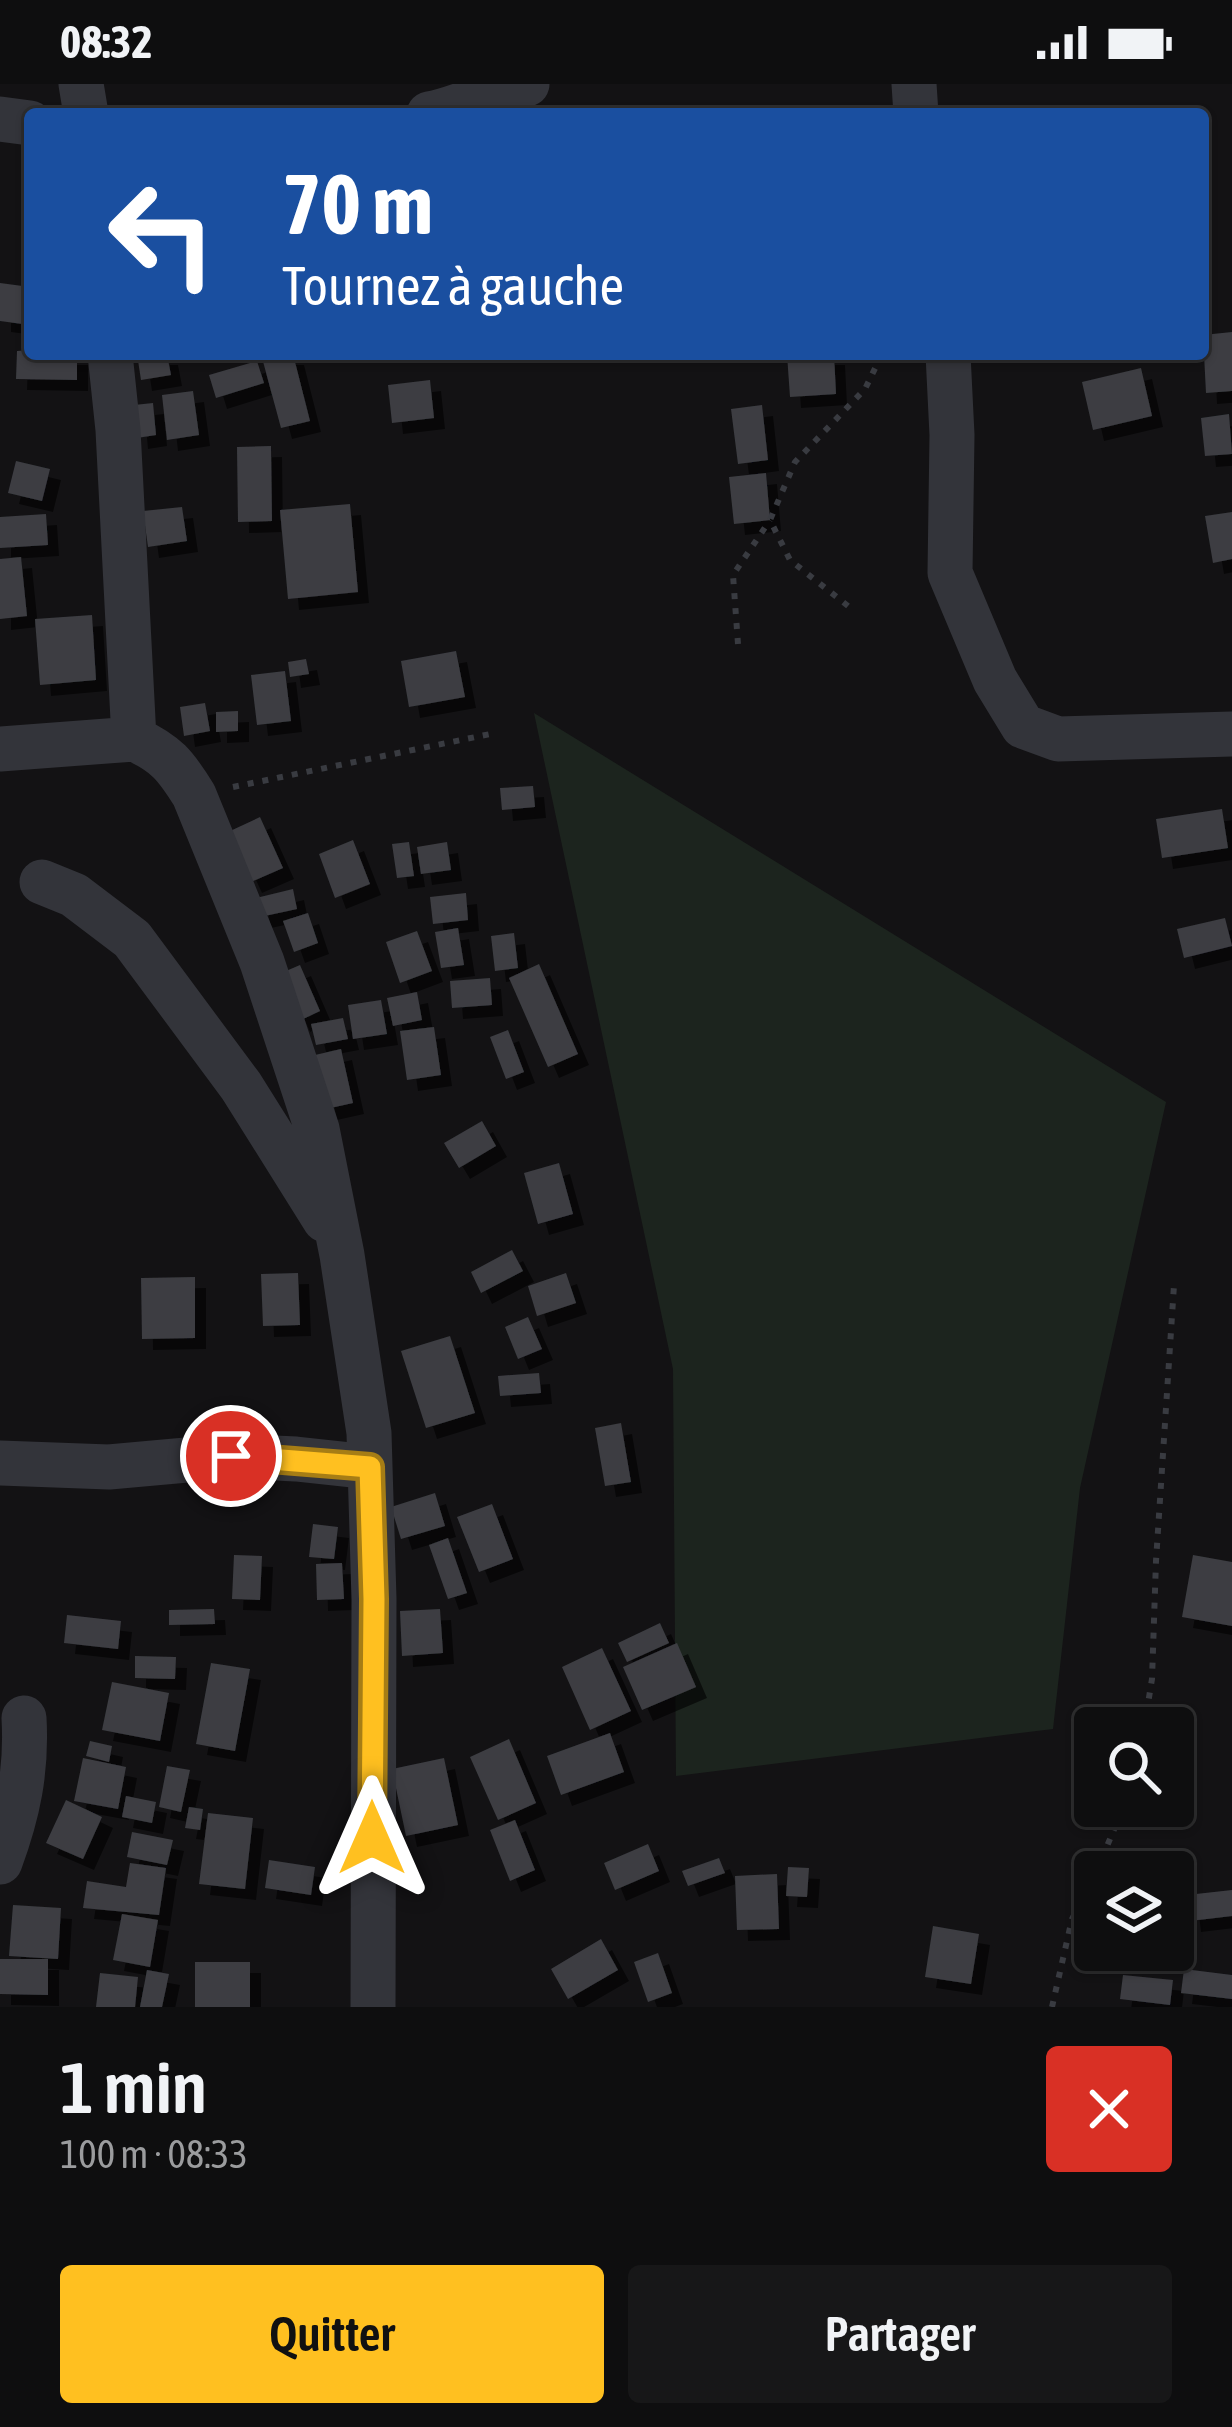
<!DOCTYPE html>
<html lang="fr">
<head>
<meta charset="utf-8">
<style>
  :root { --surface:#0e0e0f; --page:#171718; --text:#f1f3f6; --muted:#9b9c9e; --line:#2e2e2f; --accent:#ffc020 }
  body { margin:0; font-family:"Asap Condensed",sans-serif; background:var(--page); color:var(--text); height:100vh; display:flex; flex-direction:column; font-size:45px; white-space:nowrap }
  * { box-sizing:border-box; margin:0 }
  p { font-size:39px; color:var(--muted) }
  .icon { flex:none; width:66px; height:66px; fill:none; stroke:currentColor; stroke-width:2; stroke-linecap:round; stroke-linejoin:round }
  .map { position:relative; height:1923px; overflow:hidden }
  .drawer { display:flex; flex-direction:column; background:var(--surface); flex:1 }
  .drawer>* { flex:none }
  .guide { position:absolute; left:24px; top:24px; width:1185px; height:252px; border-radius:12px; box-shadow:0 3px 9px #0004,0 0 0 3px var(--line); background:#1a4fa0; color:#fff; overflow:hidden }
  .fabs { position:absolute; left:1074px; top:1623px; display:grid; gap:24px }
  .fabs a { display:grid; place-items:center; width:120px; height:120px; border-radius:12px; background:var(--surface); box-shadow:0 3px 9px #0004,0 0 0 3px var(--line); font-size:60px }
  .pin { position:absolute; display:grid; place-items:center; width:102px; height:102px; color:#fff; margin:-51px; border:6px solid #fff; border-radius:50%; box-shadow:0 3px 12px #0007 }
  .me { position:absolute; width:132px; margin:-66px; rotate:0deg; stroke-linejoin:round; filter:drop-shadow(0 0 9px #0008) }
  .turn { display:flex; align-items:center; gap:42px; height:252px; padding:0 60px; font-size:54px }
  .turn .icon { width:156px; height:156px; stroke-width:2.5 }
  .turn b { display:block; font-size:84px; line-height:102px }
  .round { display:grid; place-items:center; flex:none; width:126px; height:126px; border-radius:12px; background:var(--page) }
  .summary { display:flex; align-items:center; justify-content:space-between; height:204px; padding:0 60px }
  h1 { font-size:72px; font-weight:600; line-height:90px }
  .cta { display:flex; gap:24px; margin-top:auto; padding:24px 60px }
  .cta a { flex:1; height:138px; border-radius:12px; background:var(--accent); color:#111; font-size:48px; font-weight:600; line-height:138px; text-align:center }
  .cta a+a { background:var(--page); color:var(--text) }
  .status { display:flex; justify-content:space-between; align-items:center; height:84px; padding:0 60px; background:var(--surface); direction:ltr }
  .status svg { height:33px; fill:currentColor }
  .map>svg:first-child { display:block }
</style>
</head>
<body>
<div class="status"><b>08:32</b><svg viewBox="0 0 49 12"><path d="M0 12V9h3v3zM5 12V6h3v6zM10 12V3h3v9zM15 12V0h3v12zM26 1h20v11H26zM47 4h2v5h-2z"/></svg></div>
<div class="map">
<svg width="1232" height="1923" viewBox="0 0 1232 1923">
  <defs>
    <filter id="shadow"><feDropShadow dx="11" dy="11" stdDeviation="0" flood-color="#0009"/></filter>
  </defs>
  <rect width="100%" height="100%" fill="#131214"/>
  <path fill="#1c241e" d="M534,629l632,389 -86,386 -27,241 -377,47 -3,-407z"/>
  <path fill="#3c3d42" filter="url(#shadow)" d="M0,199l30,4v38l-30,-4z
    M1232,248v59l-26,2 -3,-58z
    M30,266v4h47v26l-61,-1 1,-28z
    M137,270h30l4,21 -30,5z
    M261,270h32l17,67 -29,7z
    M787,270h47l2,40 -46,3z
    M257,277l7,22 -48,15 -7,-23z
    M1141,284l11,48 -59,14 -11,-48z
    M430,296l4,38 -42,5 -4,-38z
    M193,307l6,44 -32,5 -5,-45z
    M153,319l3,32 -19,3 -3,-33z
    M762,321l6,55 -30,4 -7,-55z
    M1229,330l3,40 -27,2 -4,-38z
    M271,362l1,75 -34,1 -1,-75z
    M16,377l34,8 -8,32 -34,-8z
    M766,389l4,47 -36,4 -5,-47z
    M350,420l8,88 -70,7 -8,-89z
    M182,423l5,34 -39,6 -5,-36z
    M1232,428v47l-19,4 -8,-47z
    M46,430l2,31 -48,3v-31z
    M21,473l6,59 -27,3v-60z
    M92,531l4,65 -56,5 -5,-66z
    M456,567l9,46 -56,10 -8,-46z
    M306,575l3,15 -19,3 -2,-15z
    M285,587l6,50 -34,4 -6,-50z
    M205,619l5,28 -26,5 -4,-29z
    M238,627v20l-22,1v-20z
    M533,702l2,21 -33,3 -2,-22z
    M1222,725l6,39 -66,10 -6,-39z
    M260,733l23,51 -32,14 -23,-50z
    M353,756l17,44 -35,14 -16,-44z
    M409,758l5,34 -17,2 -5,-34z
    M447,758l4,28 -30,4 -4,-27z
    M293,805l4,20 -37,8 -4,-19z
    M466,809l2,27 -35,4 -3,-27z
    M308,829l10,30 -24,9 -11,-31z
    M1225,834l7,28 -48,12 -7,-29z
    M458,844l6,37 -23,3 -6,-36z
    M417,847l15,40 -32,12 -14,-41z
    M514,849l4,35 -23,3 -4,-35z
    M539,880l39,90 -30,13 -39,-89z
    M300,881l20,46 -21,10 -20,-47z
    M490,894l2,27 -40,3 -2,-27z
    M417,908l5,28 -29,6 -6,-28z
    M381,916l6,34 -34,5 -5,-34z
    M343,934l5,21 -32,6 -5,-21z
    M434,943l7,48 -34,5 -7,-49z
    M508,946l16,42 -18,7 -16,-42z
    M341,965l12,54 -27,6 -11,-54z
    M482,1037l14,25 -37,22 -15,-25z
    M559,1079l14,51 -35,10 -14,-51z
    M512,1166l11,21 -42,22 -10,-21z
    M298,1189l2,52 -37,1 -2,-52z
    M566,1189l10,30 -39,13 -9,-30z
    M195,1193v61l-53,1 -1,-61z
    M528,1233l14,32 -24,10 -13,-32z
    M450,1252l25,77 -49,15 -25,-77z
    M539,1289l2,20 -41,3 -2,-20z
    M621,1339l10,59 -26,4 -10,-58z
    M435,1409l10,33 -44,13 -10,-32z
    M492,1420l21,55 -34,13 -22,-55z
    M313,1440l25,3 -4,32 -25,-2z
    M448,1454l19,55 -19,6 -19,-54z
    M234,1471l28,1 -2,44 -28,-1z
    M1193,1471l39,7v64l-50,-9z
    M342,1479l2,36 -27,1 -1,-36z
    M214,1525l1,15 -46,1v-15z
    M440,1525l3,44 -41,3 -2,-45z
    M67,1531l54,6 -3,28 -54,-6z
    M660,1539l9,20 -42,19 -9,-19z
    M677,1559l19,44 -54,23 -19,-43z
    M602,1564l29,63 -41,19 -28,-63z
    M135,1572l41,1 -1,22 -40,-1z
    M211,1579l39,6 -15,82 -39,-7z
    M112,1598l57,11 -9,48 -58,-11z
    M610,1649l14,39 -63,23 -14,-39z
    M509,1655l27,64 -38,17 -28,-63z
    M90,1657l22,5 -3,16 -23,-6z
    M83,1674l43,9 -8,42 -44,-8z
    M444,1674l14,67 -52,11 -14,-67z
    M167,1682l23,4 -9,42 -22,-5z
    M126,1712l30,6 -4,21 -30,-6z
    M66,1716l36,17 -19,42 -37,-16z
    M189,1723l14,2 -3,21 -15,-2z
    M208,1729l45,5 -8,71 -46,-5z
    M515,1736l20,50 -25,11 -20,-51z
    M132,1748l41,8 -6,25 -40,-8z
    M648,1760l11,27 -44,19 -11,-27z
    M719,1774l6,15 -37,13 -6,-15z
    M269,1776l46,7 -4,28 -46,-7z
    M130,1779l36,5 -7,47 -76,-7 4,-27 39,6z
    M788,1783l21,1 -2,29 -21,-1z
    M777,1790l2,55 -42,1 -2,-54z
    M1232,1806v26l-42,5 -3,-26z
    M13,1821l48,3 -3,51 -49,-3z
    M122,1830l36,6 -8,47 -37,-7z
    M933,1842l46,8 -8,50 -46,-7z
    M601,1855l17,31 -50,29 -17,-30z
    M658,1869l14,40 -24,9 -14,-40z
    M0,1875h48v36l-48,-1z
    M195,1878h55v45h-55z
    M1184,1885l48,6v24l-51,-6z
    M147,1886l22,4 -7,33h-22z
    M100,1889l38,4 -3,30h-39z
    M1123,1891l50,5 -3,25 -50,-6z"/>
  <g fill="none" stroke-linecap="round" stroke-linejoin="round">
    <path stroke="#393b41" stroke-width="6" stroke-dasharray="6 9" stroke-linecap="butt" d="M871,277l4,-7
      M848,522l-58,-46 -20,-40 25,-58 70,-73 17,-35
      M738,560l-5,-69 37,-55
      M233,703l262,-54
      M1144,1644l8,-49 4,-118 18,-276
      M1096,1788l28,-66
      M1052,1923l20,-88 23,-45"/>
    <path stroke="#33343a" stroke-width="45" d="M81,0l5,30
      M914,0l2,30
      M429,30c34,-6 64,-25 98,-30
      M0,35l30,4
      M110,270l8,76 16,309c32,14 42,27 60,56l68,167 55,167 25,126 27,178 5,166 -1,408
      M948,270l4,81 -2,138 45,107 28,46 35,13 174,-5
      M0,665l134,-10
      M42,798l32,13 58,44 109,147 84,134
      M0,1379l109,4 122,-11 65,3 74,8
      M0,1778c18,-49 27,-91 24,-144"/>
  </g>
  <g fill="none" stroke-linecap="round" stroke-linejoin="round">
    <g stroke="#a67d15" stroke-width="30">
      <path id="route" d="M231,1372l139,11 4,132 -2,239"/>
    </g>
    <use href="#route" stroke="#ffc020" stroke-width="21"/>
  </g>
</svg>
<div class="fabs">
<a><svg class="icon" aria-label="search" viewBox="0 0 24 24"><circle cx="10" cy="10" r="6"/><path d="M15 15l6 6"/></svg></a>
<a><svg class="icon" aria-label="layers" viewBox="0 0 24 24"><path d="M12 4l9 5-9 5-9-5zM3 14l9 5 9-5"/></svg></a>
</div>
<div class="pin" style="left:231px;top:1372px;background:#d93025"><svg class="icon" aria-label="arrive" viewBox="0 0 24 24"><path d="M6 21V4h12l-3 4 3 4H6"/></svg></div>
<svg class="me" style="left:372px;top:1754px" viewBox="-20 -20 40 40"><path d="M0-17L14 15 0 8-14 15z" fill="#ffc020" stroke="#fff" stroke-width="4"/></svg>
<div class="guide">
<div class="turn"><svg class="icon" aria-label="left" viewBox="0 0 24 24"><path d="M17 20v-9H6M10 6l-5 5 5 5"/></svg><div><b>70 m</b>Tournez à gauche</div></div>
</div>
</div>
<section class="drawer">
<div class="summary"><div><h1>1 min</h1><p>100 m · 08:33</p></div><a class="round" style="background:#d93025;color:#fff"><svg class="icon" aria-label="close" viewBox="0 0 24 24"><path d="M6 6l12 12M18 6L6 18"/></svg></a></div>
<div class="cta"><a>Quitter</a><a>Partager</a></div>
</section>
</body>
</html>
